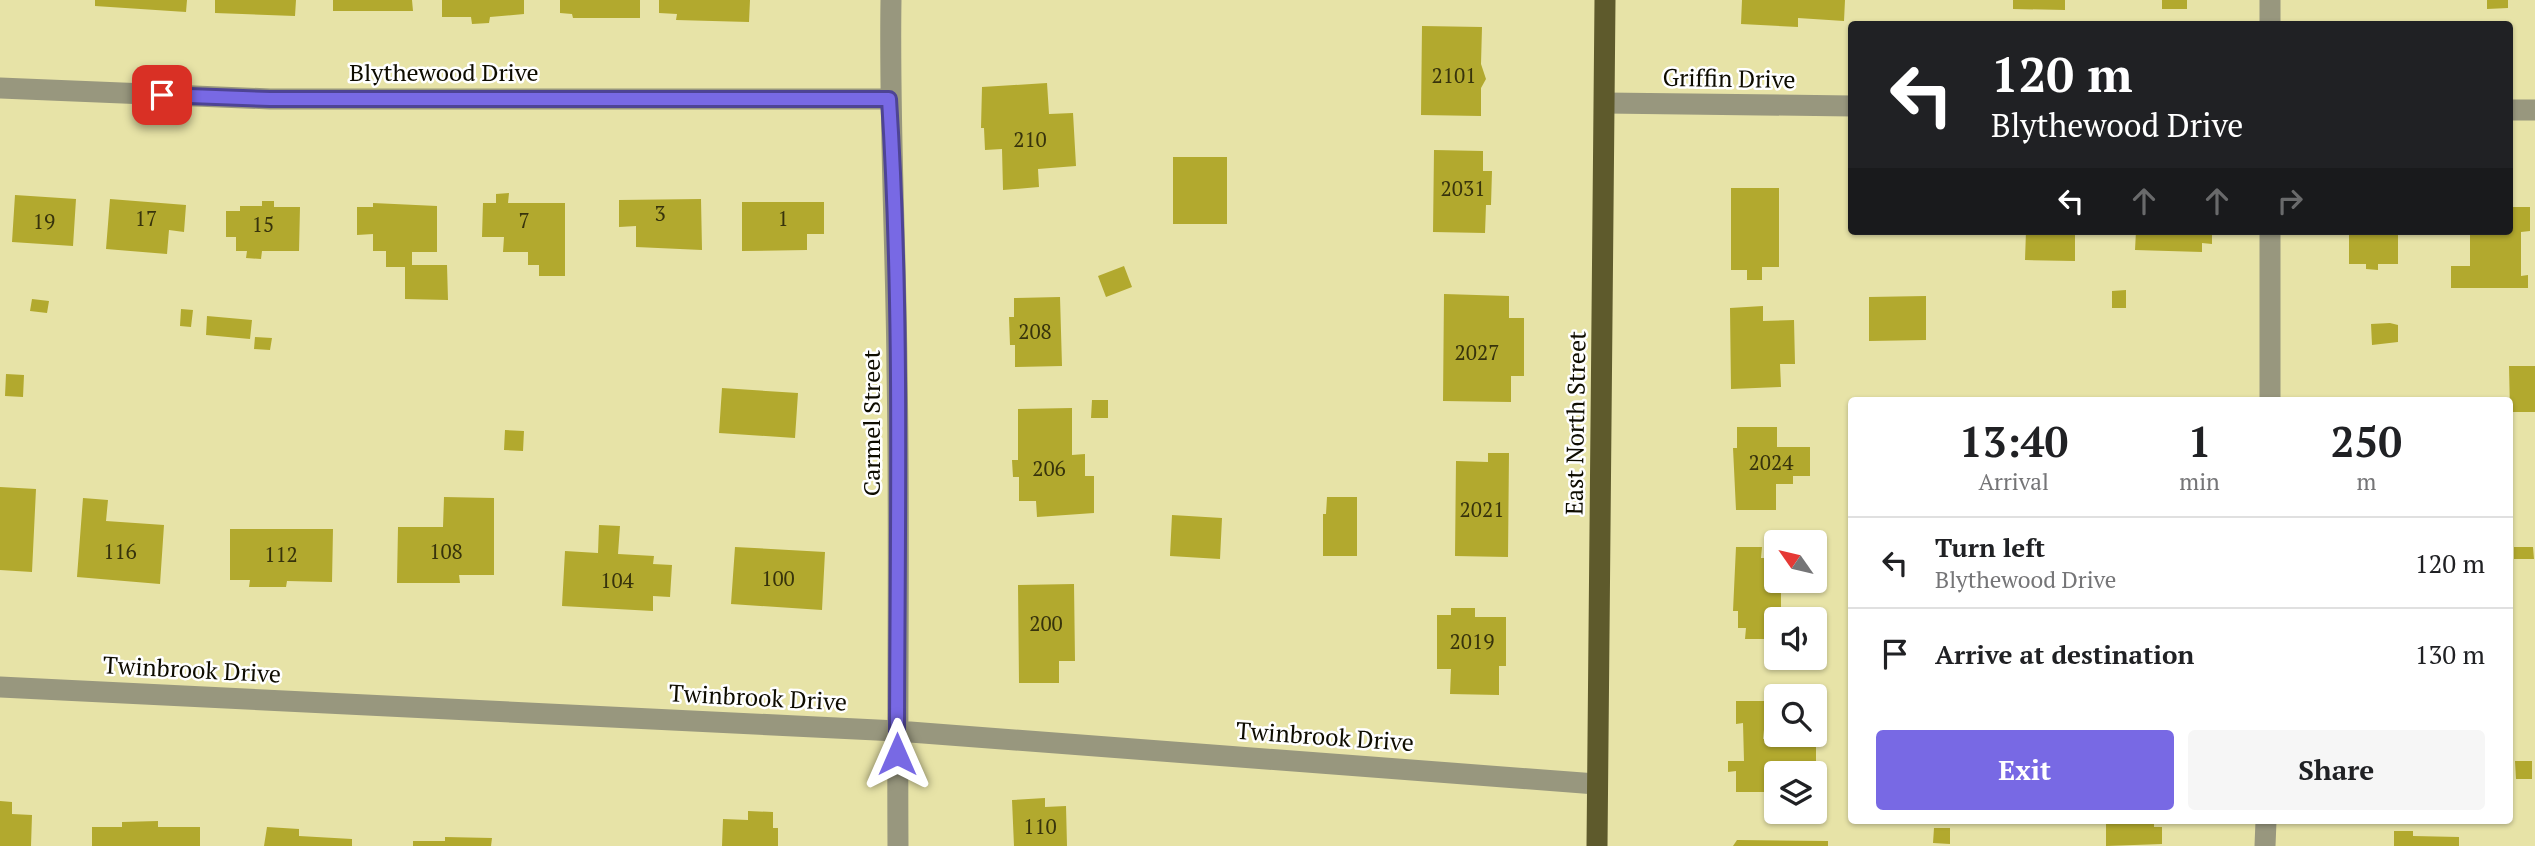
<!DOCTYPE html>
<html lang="en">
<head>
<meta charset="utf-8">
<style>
  :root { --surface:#fff; --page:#f6f6f6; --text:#202124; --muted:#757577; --line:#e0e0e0; --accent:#7869e4 }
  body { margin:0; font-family:"PT Serif",serif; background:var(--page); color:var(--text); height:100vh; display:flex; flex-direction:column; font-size:26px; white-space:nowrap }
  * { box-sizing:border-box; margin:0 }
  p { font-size:23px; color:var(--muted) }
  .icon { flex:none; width:38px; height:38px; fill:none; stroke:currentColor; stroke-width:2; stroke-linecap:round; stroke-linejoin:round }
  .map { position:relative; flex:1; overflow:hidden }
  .sheet { position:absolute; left:1848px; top:397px; width:665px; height:427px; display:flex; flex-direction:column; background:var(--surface); border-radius:7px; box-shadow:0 2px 5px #0004 }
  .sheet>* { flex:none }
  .banner { position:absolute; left:1848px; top:21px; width:665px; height:214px; border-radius:7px; box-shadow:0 2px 5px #0004; background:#202124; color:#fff; overflow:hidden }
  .needle { width:46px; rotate:304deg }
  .buttons { position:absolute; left:1764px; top:530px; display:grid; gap:14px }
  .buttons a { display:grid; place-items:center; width:63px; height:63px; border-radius:7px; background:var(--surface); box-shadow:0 2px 5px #0004; font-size:35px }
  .pin { position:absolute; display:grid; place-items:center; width:60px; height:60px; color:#fff; margin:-30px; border-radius:14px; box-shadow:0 4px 10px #0006 }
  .me { position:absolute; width:77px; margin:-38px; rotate:0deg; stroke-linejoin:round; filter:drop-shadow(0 0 5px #0008) }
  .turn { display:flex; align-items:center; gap:24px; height:147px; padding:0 28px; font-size:32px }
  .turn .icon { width:91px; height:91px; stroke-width:2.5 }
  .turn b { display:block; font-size:49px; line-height:60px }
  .lanes { display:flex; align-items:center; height:66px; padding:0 28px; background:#0003; justify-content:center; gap:35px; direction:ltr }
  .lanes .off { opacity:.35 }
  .eta { display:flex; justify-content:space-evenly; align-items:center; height:119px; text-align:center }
  .eta b { font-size:42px; font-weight:800; line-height:49px }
  .cta { display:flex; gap:14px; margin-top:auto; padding:14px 28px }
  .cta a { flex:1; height:80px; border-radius:7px; background:var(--accent); color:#fff; font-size:28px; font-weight:800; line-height:80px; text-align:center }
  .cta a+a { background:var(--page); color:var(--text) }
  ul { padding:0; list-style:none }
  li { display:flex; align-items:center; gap:21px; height:91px; padding:0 28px; border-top:2px solid var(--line) }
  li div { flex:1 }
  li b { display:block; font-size:26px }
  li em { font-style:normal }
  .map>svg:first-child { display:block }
</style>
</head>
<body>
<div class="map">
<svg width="2535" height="846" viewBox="0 0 2535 846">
  <rect width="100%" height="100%" fill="#e7e3a7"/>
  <path fill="#b2a92e" d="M95,0h92l-1,12 -91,-6z
    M215,0h81l-1,16 -80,-3z
    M333,0h79l1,11h-80z
    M442,0h82v14l-34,3 -1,6 -17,1 -1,-7h-29z
    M560,0h80v18h-67l-1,-4 -12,-1z
    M659,0h91l-1,22 -73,-2 1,-6 -18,-1z
    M1742,0h103l-1,21 -46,-3v9l-57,-3z
    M2013,0h52v10l-52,-1z
    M2162,0h25v9h-25z
    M2487,0h21v8l-21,1z
    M1422,26l60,1 -1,37 5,15 -5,9v28l-60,-1z
    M1047,83l2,31 24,-1 3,53 -38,3 1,18 -36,3 -1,-41 -17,1 -1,-22h-3l1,-41z
    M1434,150l49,1v20h9l-1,34h-5l-1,28 -52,-1z
    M1173,157h54v67h-54z
    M1731,188h48v79h-17v13h-15v-10h-16z
    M509,193l-1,10h57v73h-26v-11h-11v-13h-25l1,-15h-22l1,-34h13v-9z
    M15,195l61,4 -3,47 -61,-4z
    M110,199l76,6 -2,27 -15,-2 -2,24 -61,-5z
    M701,199l1,51 -66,-3v-21l-17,1v-27z
    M262,201h12v6h26l-1,44h-37l-1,8 -15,-1 1,-7h-11v-14h-10v-26h14v-5h22z
    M742,202h82v32h-17v16l-65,1z
    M373,203l64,3v46h-25v13h35l1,35 -43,-1v-32h-19v-16h-13v-17l-16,1v-28h16z
    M2510,207h20v24l-9,1v44l7,-1v13h-77v-22h19v-35h40z
    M2026,231h49v30l-50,-1z
    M2136,231h76v13l-10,-1v9l-67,-2z
    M2349,231h49v33h-20v6l-12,-1v-5h-17z
    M1124,266l8,21 -26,10 -8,-21z
    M2126,290v18h-14v-17z
    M1444,294l65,2v22h15v58h-13v26l-68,-1z
    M1926,296v44l-57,1v-44z
    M1060,297l2,69 -47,1v-22h-5l-1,-28h5v-19z
    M32,299l17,2 -2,12 -17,-2z
    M1763,306v15l31,-1 1,44h-15l1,23 -50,2 -1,-81z
    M181,309l12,1 -2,17 -11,-1z
    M207,316l45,4 -2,19 -44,-4z
    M2390,323l8,2v17l-26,3 -1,-21z
    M255,337l17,1 -2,12 -16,-1z
    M2509,366h26v46h-25z
    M6,374l18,1 -1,22 -18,-1z
    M722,388l76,5 -3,45 -76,-5z
    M1092,400h16v18h-17z
    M1072,408v47l13,-1v22h9v37l-57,4 -1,-16h-17v-24h-6l-1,-17h6v-51z
    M1737,427h40v20h33v29h-17v8h-17v26h-40l-3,-62h4z
    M505,430l19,1 -1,20 -19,-1z
    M1488,453h21l-1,104 -53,-1 1,-95 32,1z
    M0,487l36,2 -4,83 -32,-2z
    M444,497l50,1v77h-35l1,8h-63l1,-56h45z
    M1327,497h30v59h-34v-42h3z
    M83,498l25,2 -2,21 58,4 -4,59 -83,-7z
    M1172,515l50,3 -2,41 -50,-3z
    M599,525l21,1 -2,28 36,2 -1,8 19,1 -2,32 -17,-1v15l-91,-5 3,-55 33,2z
    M230,529h103l-1,53 -45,-1 -1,6h-37l1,-7h-20z
    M735,547l90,5 -3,58 -91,-6z
    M1736,547h26l-1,11h15v23h5v39h-5v6h-8v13h-23l1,-11h-8v-17h-5z
    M2514,547h19l1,12h-20z
    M1074,584l1,77h-16v22h-40l-1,-98z
    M1451,608h24v9h31v49h-7v29l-49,-1 1,-25h-14v-54h14z
    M1736,701h31l-4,38 39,-4v4h14v35h-40v18h-40v-21l-8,1v-11h16l-1,-38 -7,1z
    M2515,761h17v18h-16z
    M1045,798v9l21,-1 1,40h-53l-2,-46z
    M0,801l12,1v12l20,1 -1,31h-31z
    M748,811l25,1v16h5v18h-56l1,-27 25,1z
    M158,821v6h42v19h-108v-19h30v-5z
    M2106,821h48v6h8v17l-56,2z
    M267,827l32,2v7l53,3v7h-88z
    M1934,828h16v16l-17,-1z
    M2394,831h19v5l46,1v9h-65z
    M445,837l47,1 -1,8h-78v-5h32z
    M1737,840l91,1v5h-95z"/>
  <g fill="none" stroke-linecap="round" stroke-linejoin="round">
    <path stroke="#98977e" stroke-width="21" d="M891,0c-2,123 5,247 6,370 3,159 0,317 1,476
      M2270,24v-24
      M0,88l270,11h619
      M1605,103l247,3
      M2510,110h25
      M2270,231v170
      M0,687l897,44 699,53
      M2265,846l1,-25"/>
    <path stroke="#5e5a2c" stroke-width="21" d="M1597,846l8,-846"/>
  </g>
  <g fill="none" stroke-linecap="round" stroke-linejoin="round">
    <g stroke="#4e4494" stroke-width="18">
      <path id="route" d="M162,95l108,4h619c14,218 8,437 8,655"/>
    </g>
    <use href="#route" stroke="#7869e4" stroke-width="12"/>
  </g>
  <g text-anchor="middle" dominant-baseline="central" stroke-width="5" stroke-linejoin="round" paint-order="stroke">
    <g font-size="21" fill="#37330c">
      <text x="1454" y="75">2101</text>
      <text x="1030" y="139">210</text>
      <text x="1463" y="188">2031</text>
      <text x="660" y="213">3</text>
      <text x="146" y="218">17</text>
      <text x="783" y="218">1</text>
      <text x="524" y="220">7</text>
      <text x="44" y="221">19</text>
      <text x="263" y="224">15</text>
      <text x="1035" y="331">208</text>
      <text x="1477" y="352">2027</text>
      <text x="1771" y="462">2024</text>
      <text x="1049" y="468">206</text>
      <text x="1482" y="509">2021</text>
      <text x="120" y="551">116</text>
      <text x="446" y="551">108</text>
      <text x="281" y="554">112</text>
      <text x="778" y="578">100</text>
      <text x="617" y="580">104</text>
      <text x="1046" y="623">200</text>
      <text x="1472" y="641">2019</text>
      <text x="1040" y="826">110</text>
    </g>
    <g font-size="24" fill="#0e0c00" stroke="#fff">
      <text x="444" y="72">Blythewood Drive</text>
      <text transform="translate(1729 78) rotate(1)">Griffin Drive</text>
      <text transform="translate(871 423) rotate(-90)">Carmel Street</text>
      <text transform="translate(1575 423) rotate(-89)">East North Street</text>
      <text transform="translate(192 669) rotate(3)">Twinbrook Drive</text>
      <text transform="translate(758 697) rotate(3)">Twinbrook Drive</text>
      <text transform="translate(1325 736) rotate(4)">Twinbrook Drive</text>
    </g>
  </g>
</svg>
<div class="buttons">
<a><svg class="needle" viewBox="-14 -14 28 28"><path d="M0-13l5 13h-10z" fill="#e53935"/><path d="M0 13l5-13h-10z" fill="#757577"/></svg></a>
<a><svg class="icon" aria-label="sound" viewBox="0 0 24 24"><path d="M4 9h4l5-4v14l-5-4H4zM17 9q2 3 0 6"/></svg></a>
<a><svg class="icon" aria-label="search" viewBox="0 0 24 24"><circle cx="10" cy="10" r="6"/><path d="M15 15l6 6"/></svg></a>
<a><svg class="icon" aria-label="layers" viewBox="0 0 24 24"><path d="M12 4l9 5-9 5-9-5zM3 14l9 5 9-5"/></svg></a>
</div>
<div class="pin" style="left:162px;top:95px;background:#d93025"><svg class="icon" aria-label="arrive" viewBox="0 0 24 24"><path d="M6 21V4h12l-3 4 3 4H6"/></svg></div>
<svg class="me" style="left:897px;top:754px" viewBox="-20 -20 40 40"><path d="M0-17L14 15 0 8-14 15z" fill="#7869e4" stroke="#fff" stroke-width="4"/></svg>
<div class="banner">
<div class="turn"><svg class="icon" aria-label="left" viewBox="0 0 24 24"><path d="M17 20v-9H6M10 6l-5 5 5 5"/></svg><div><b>120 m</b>Blythewood Drive</div></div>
<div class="lanes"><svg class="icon" aria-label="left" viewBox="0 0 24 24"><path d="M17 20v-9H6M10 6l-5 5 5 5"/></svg><svg class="icon off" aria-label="ahead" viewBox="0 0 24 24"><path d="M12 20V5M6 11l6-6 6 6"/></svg><svg class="icon off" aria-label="ahead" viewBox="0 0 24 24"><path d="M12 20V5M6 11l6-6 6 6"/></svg><svg class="icon off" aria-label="right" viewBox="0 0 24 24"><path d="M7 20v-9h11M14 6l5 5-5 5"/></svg></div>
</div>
<section class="sheet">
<div class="eta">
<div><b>13:40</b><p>Arrival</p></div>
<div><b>1</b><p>min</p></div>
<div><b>250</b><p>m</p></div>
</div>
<ul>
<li><svg class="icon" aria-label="left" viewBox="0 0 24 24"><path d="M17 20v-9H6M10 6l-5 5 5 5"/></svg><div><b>Turn left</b><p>Blythewood Drive</p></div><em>120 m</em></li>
<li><svg class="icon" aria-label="arrive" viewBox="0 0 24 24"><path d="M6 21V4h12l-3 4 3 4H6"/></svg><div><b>Arrive at destination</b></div><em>130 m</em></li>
</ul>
<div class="cta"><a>Exit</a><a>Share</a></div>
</section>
</div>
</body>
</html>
